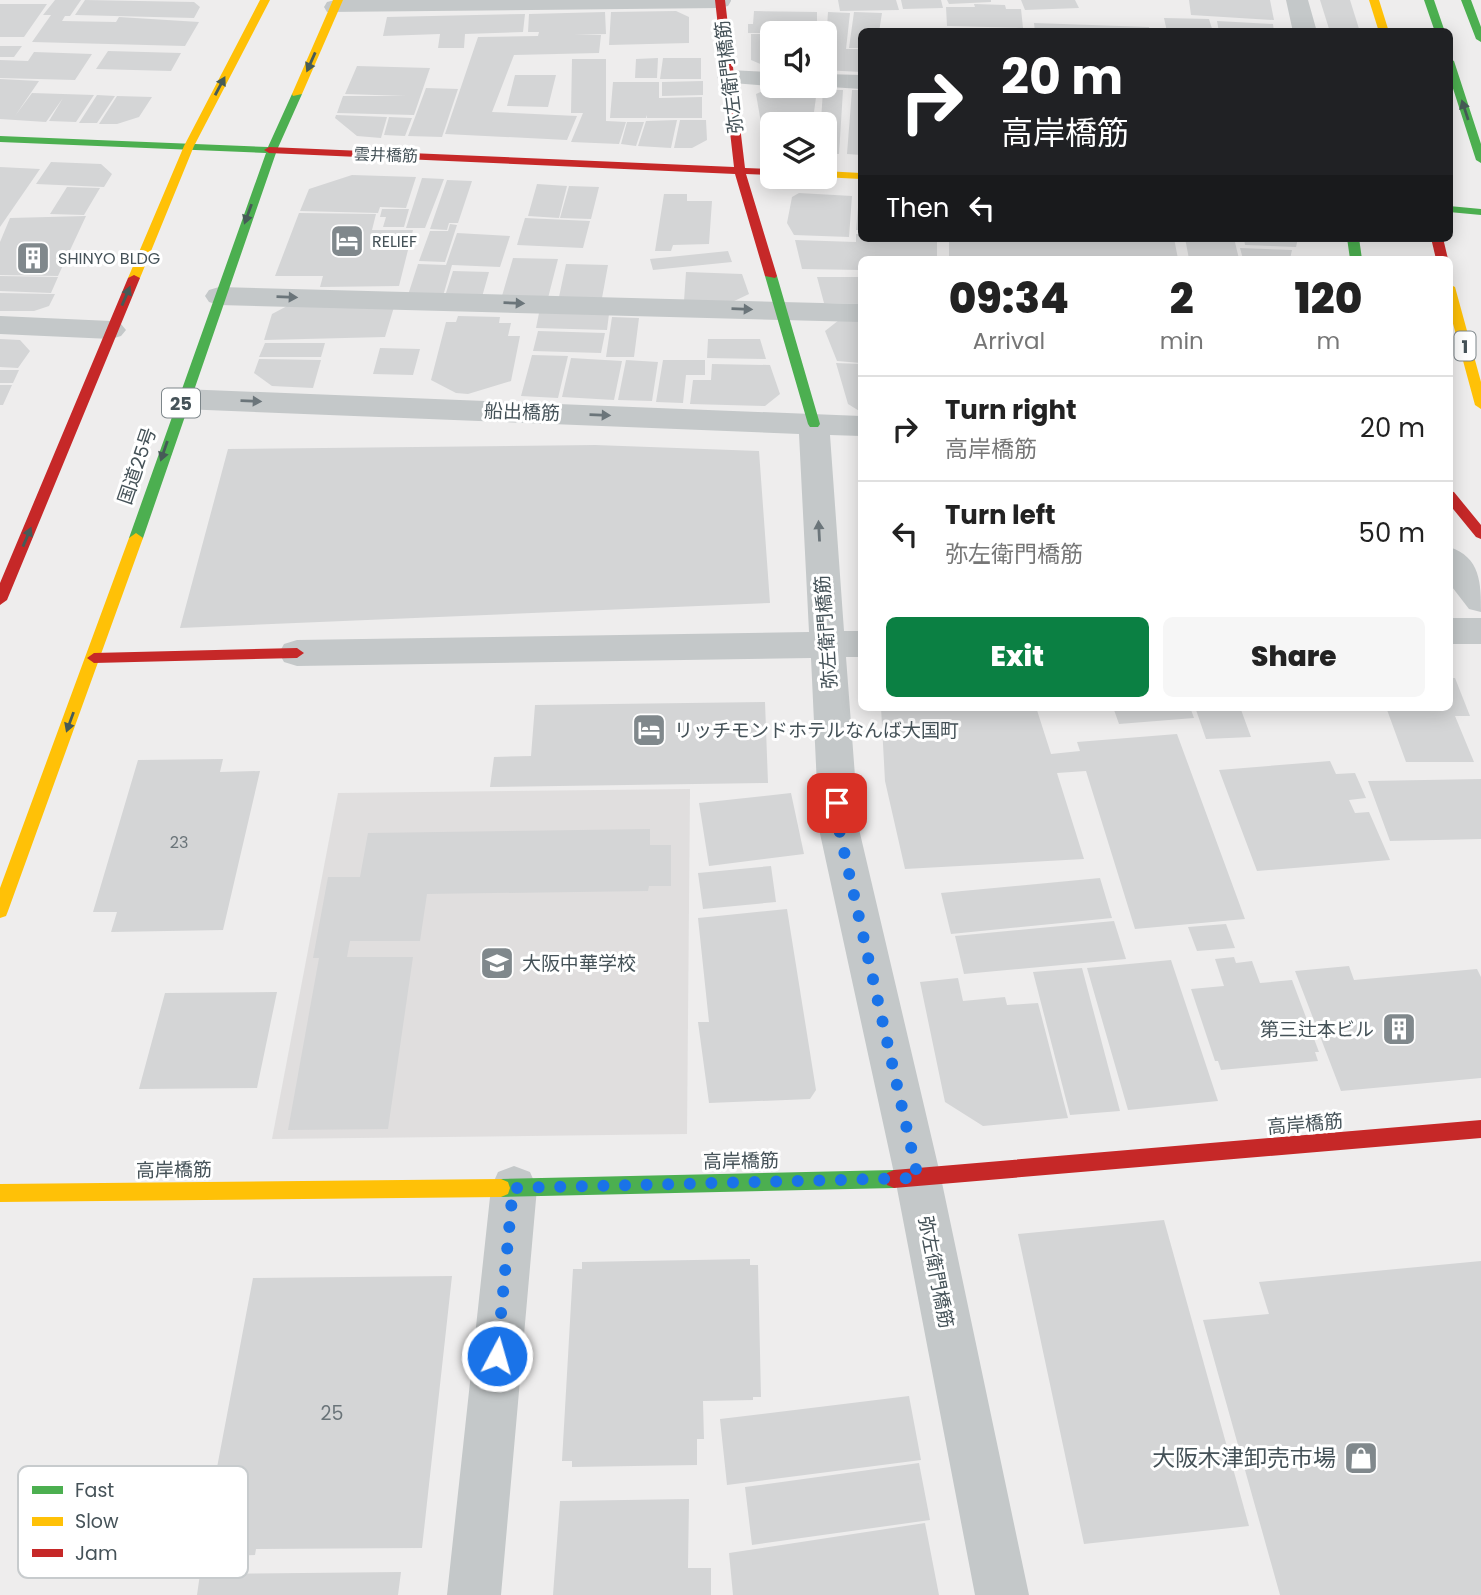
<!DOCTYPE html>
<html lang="en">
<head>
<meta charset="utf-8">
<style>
  :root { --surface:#fff; --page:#f6f6f6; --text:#222; --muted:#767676; --line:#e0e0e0; --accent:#0b8043 }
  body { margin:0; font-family:Poppins,"Noto Sans JP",sans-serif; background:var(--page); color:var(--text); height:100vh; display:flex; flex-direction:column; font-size:26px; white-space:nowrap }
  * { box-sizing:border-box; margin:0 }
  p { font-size:23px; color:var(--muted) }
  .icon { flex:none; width:38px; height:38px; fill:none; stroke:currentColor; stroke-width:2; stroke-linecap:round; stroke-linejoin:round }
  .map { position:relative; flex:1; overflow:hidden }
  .drawer { position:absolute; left:858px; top:256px; width:595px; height:455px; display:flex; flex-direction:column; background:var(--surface); border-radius:10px; box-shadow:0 4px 18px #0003 }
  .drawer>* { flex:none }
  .hud { position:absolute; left:858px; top:28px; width:595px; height:214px; border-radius:10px; box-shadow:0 4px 18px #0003; background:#202124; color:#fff; overflow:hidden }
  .controls { position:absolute; left:760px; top:21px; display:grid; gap:14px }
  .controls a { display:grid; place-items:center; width:77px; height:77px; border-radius:10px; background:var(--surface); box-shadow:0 4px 18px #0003; font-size:35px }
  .pin { position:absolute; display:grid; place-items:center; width:60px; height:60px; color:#fff; margin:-30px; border-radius:14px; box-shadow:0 4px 10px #0006 }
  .me { position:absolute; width:77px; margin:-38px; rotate:6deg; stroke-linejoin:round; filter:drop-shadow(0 0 5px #0008) }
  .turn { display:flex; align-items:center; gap:24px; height:147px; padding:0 28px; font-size:32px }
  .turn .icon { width:91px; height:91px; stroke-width:2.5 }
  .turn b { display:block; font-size:49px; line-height:60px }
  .then { display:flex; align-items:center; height:66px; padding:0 28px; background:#0003; gap:14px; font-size:26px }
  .eta { display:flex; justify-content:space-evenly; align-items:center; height:119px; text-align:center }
  .eta b { font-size:42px; font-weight:800; line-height:49px }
  .cta { display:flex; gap:14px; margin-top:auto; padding:14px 28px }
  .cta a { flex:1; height:80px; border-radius:10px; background:var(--accent); color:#fff; font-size:28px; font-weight:800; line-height:80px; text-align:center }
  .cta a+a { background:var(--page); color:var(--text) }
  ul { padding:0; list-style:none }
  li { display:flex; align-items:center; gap:21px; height:105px; padding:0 28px; border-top:2px solid var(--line) }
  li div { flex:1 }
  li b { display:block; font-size:26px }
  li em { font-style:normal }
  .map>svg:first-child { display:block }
</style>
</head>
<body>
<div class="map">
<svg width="1481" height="1595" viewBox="0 0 1481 1595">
  <rect width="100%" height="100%" fill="#eeeded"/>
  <path fill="#e0dede" d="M690,789l-3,345 -415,5 66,-346z"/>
  <path fill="#d4d5d6" d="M55,0h26l-11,16h-5l-3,5 54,1 3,-5 80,5 -14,24 -153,-4 19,-27h-8z
    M85,0l109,2 6,5 -6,11 -119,-3z
    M838,0h58l3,10 -59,1z
    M901,0h40l2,8 -40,1z
    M947,0h44v2l-42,2z
    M1021,0h54l4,8 -54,2z
    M1189,0h81l4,20 -83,-5z
    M1320,0h30l10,32h-30z
    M0,4h47l-23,33h-24z
    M974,4l31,1 1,4h15l2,19 -76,-2 -1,-19h29z
    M676,11l13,6v26l-80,2 2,-33z
    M754,11l63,1v12h-3v9h-66v-9h5z
    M605,12l1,22 -32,1h27l-2,18 -85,2 -22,57 85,4 -10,24 -122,-6 33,-97 60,-1 1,-4h-11l1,-18z
    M828,12l22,1 -4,36h15v23l-37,-2z
    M854,12l28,1 -3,19h-18v16h-12z
    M525,14l-2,18 -58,2 -1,14h-26l2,-14 -57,2 4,-19z
    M1164,18l45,1 4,13h-46z
    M1217,21l56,3 1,8h-55z
    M1034,23l115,4 1,5h-115z
    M751,34h21v35l-21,-9z
    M0,46h22l-8,11h-14z
    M108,51l73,2 -10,18 -75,-2z
    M34,52l58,2 -17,26 -75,-2v-18l28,1z
    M658,58l-1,20h-22l1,-19z
    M663,58h38v21h-41z
    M572,59h34v62l20,1 -7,22 -48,-2 12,-29h-12z
    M357,66l73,2 -16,47 -77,-2 6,-17h63l-61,-2z
    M515,75h41l-8,32 -41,-1z
    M0,79l39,2 -24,35 17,-23 62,2 -18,27 -27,-1 14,-23 -17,24 -46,-3z
    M703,81v14l-41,1v-14z
    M613,82h46v16l43,-1v21h-55v-3l-1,3h-36z
    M426,88l32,1 -16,48 -34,-1z
    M770,88l47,2 -3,22h-23l-1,12 -29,-1 -5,-29z
    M823,90h20l-4,64 -14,-1 4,-40 -3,8h-5z
    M852,90h9v65l-14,-1z
    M97,95l18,1 -18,27h-18z
    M117,96l35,1 -13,20 -22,7h-18z
    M798,114h20v10h-21z
    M336,115l51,2 -6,21 -24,-2 -22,-18z
    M389,117l23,1 -7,18 -21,-1z
    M677,120l-6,28 -33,-2 8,-25z
    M680,120h26l1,20 -15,8h-18z
    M627,122h17l-8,24 -15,-2z
    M762,125h10v24l-7,-5z
    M51,162l50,2 11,10 -8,13 -68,-3z
    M0,167l40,2 -40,58z
    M352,175l64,2 -10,31 -26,-1 -2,6 -78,-2 9,-22z
    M422,178l22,1 -19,49h-19z
    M447,180l25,1 -14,42h-9l-2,7 -17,-1z
    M537,184l30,2 -8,32 -31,-2z
    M569,186l30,1 -8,32 -31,-1z
    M67,187l33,1 -16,27 -34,-1z
    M799,193l53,3 -3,41 -55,-2 -7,-12 5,-26z
    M664,194h23v7h25l-3,43 -36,1 -2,6h-16z
    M859,196h2v34h-5z
    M382,209h27l-5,18h-21l3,-10h-6z
    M299,213l77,1 -4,16h41l-14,56 -79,1 3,-11h-48z
    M86,216l-28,60 -58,-1v-33l10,-24z
    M525,218l65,3 -7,27 -66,-3z
    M450,224l7,1 -12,37 -26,-1 11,-30h18z
    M457,233l53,3 -10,31 -48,-2 -9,31 -35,-1 10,-31 28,1z
    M856,234h5v4h76v21h-76v11l-59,-1 -7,-29 61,2z
    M949,238h225l4,21h-229z
    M1185,238h49l5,21h-50z
    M1244,238h54l-2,9 -51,-2z
    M1240,248l52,2 -2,9h-47z
    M728,251l4,11 -79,8 -3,-11z
    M513,258l45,1 -10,39 -46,-2z
    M566,264l42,1 -6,33 -43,-1z
    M453,271l36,1 -7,25 -37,-1z
    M686,272l56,2 7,20 -19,9 -46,-2z
    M0,276l58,1 -7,16 -51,-2z
    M817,277h44v27l-37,-1z
    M0,293l51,1h4l-6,12 -15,5h-34z
    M289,305l105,2 -9,30 -121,3 8,-26z
    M539,313l70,1 -2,16 -71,-2z
    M458,316l42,1 -1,6h12l-3,13h12l-9,45 -43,13 -12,-1 -25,-13 15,-58h10z
    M612,317l27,1 -5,39h-28z
    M839,320l22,1v42l-24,-2 -12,-30z
    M538,331l67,2 -4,20 -68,-2z
    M0,339l20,1 10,11 -12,17 -18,-1z
    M708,339h52l6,20 -59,-1z
    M265,343h60l-4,14h-62z
    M380,348l40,1 -7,26 -40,-1z
    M532,355l36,1 -10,42 -37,-2z
    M571,358l51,3 -8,39 -52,-3z
    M259,359l62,1 -8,28 -41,-2 -18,-13z
    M626,360l32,2 -6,39 -34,-1z
    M663,360h42v15h-19l-3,28 -27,-1z
    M836,363l25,1v48l-13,-8z
    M712,364l58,1 10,29 -15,12 -75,-2 3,-24h18z
    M0,370h19l-6,13h-13z
    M0,385h12l-9,20h-3z
    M595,445l164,6 11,152 -590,25 48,-179z
    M1449,678h6l15,38h-15l19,46h-68l-20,-55h63z
    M765,702l3,81 -278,4 4,-30 37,-1 4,-51z
    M881,707h155l15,47 29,-3 -3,-9 100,-8 68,185 -110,10 -49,-158 -29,2 27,86 -179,10 -20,-88z
    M1113,707h77l4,11 -75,6z
    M1195,707h45l11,30 -45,2z
    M223,759l-3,13 40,-1 -37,159 -112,2 6,-20h-24l45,-152z
    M1330,761l6,13 19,-1 11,25 -17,2 6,13 14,-1 21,48 -133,11 -38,-101z
    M1481,779v60l-91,2 -22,-60z
    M791,793l13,61 -95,12 -10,-63z
    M650,829v16h21v41h-22l-1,5 -221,3 -7,47h-70l-3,16h66l-25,172 -100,1 31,-172h-6l15,-81h32l8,-44z
    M771,866l5,36 -73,7 -5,-36z
    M1100,878l12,40 -161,16 -10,-41z
    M787,909l29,181 -6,9 -101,4 -11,-81h11l-11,-104z
    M1114,921l12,38 -162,15 -9,-38z
    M1226,924l9,24 -38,3 -9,-24z
    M1234,957l2,6 16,-2 8,22 32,-3 27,72h-4l3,9 -97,9 -3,-9h-3l-24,-72 33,-3 -9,-27z
    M1171,960l47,141 -90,9 -41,-142z
    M1349,966l5,14 123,-11 4,8v101l-140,13 -46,-120z
    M1082,968l38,143 -50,4 -37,-143z
    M958,978l5,23 42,-4 2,8 31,-2 30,115 -85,8 -38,-24 -25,-120z
    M277,992l-20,96 -118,1 26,-96z
    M1164,1220l85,306 -165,18 -66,-310z
    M750,1259v6h8l3,132h-8v3l-50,1 1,38h-7v26l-125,2v-6h-10l11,-192h9v-7z
    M1481,1261v334h-201l-77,-275 66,-6 -10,-32z
    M452,1276l-30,272 -166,1 -1,6 -55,2 53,-279z
    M909,1396l12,64 -194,25 -7,-66z
    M919,1463l11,57 -178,25 -7,-58z
    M689,1499l-1,69h23v27h-158l7,-94z
    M925,1523l14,72h-206l-4,-42z
    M401,1572l-3,23h-201l3,-21z"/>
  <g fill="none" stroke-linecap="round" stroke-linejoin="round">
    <path fill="#c4c8c9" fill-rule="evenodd" d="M335,0h396v1l-3,5 -8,2 -393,4 -3,-5 3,-5z
      M1286,0h22l9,32h-24z
      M729,70l43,2v14h2h-2l-52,-4 -3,-5 3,-5z
      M824,74l37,1v14l-46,-3h9z
      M219,287l642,17v18l-642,-17 -10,-3 -4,-6 4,-6z
      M0,316l111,5 10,3 5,6 -5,6 -10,3 -111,-5z
      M182,389l679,27v20l-31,-1 14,196h17v26h-15l13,172 82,349 88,417h-54l-80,-417 -76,-349 -8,-171 -514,8 -13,-4 -5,-9 5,-9 13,-4 512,-8 -10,-198 -617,-25 -11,-3 -4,-7 4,-7z
      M1449,547c32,10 32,37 32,65l-12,-3 -20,-26z
      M1449,618h32v26h-32z
      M514,1166l16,6 7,16 -36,407h-54l44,-407 7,-16z"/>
    <path fill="#4caf50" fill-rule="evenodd" d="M1424,0h10l11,32h-10z
      M1461,0h10l10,27v15l-5,-3z
      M1449,58l5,3 27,83v19l-5,-3 -27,-84z
      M297,91l5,3 -25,56 -134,388 -2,3h-10l-2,-3 137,-385 -266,-11v-6l268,11 24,-53z
      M1449,206l32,3v6l-32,-3z
      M1347,238h12l3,21h-12z
      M771,273l6,3 43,148 -2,3h-8l-2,-3 -43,-148z
      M894,1170l7,3 2,6 -2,6 -7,3 -393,9 -7,-3 -2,-6 2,-6 7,-3z"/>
    <path fill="#ffc107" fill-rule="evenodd" d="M260,0h10l-76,146 -54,132 -10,2 -2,-2 56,-132z
      M333,0h10l-41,94 -9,2 -1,-2z
      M1369,0h10l10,32h-10z
      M824,171l37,2v6l-39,-2h2z
      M1449,284l6,3 26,95v27l-6,-4 -26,-96z
      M136,533l7,5 -135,373 -2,5 -6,2v-30l129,-350z
      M501,1179l7,3 2,6 -2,6 -7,3 -501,5v-18z"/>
    <path fill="#c62828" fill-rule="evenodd" d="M715,0h10l20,168 27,1v6l-26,-1 31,102 -2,2 -10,-2 -30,-102 -466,-21 -5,-3 5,-3 465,20z
      M1431,238h12l5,21h-12z
      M134,275l6,3 -133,322 -7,5v-22l128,-305z
      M1449,491l5,1 27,33v14l-5,-2 -27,-33z
      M297,648l7,5 -7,5 -203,5 -7,-5 7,-5z
      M1481,1120v18l-587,50 -7,-3 -2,-6 2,-6 7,-3z"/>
  </g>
  <defs><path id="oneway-solid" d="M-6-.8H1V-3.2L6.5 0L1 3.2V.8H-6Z" transform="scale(1.75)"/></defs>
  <g fill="#465b57">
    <use href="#oneway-solid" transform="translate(311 62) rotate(114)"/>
    <use href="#oneway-solid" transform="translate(220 86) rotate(-62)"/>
    <use href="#oneway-solid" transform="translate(1465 110) rotate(-108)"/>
    <use href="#oneway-solid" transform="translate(248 214) rotate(110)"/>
    <use href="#oneway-solid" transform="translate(126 296) rotate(-67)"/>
    <use href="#oneway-solid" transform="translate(164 451) rotate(109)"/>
    <use href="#oneway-solid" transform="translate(27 537) rotate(-67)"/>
    <use href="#oneway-solid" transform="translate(70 722) rotate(110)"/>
  </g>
  <g fill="#6b757a">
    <use href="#oneway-solid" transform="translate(287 297) rotate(2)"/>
    <use href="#oneway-solid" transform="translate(514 303) rotate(2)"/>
    <use href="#oneway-solid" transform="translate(742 309) rotate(2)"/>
    <use href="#oneway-solid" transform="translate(251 401) rotate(2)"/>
    <use href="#oneway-solid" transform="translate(600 415) rotate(2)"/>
    <use href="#oneway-solid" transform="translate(819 531) rotate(-93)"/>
  </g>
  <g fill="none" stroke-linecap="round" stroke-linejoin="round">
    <path stroke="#1a73e8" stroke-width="12" stroke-dasharray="0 21.6" d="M497,1356l16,-168 405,-10 -79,-349 -2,-26"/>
  </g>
  <defs>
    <g id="hotel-square" transform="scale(1.75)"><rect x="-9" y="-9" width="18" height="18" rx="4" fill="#80888c" stroke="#fff"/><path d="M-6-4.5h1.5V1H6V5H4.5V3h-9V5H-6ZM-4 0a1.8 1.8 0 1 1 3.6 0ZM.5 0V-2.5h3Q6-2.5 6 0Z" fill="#fff"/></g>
    <g id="building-square" transform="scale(1.75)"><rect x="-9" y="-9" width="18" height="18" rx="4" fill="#80888c" stroke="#fff"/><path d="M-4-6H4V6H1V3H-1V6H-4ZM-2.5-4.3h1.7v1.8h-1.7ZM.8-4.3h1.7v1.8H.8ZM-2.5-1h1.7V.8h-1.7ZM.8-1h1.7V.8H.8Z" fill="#fff"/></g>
    <g id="school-square" transform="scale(1.75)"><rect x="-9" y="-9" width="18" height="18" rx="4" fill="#80888c" stroke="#fff"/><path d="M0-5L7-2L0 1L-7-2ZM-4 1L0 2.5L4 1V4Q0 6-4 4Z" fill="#fff"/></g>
    <g id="shop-square" transform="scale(1.75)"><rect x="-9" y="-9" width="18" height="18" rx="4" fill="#80888c" stroke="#fff"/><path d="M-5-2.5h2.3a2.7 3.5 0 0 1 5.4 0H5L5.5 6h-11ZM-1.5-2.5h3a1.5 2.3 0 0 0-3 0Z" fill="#fff"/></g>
  </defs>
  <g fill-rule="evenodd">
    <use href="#hotel-square" x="347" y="241"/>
    <use href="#building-square" x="33" y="258"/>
    <use href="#hotel-square" x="649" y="730"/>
    <use href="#school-square" x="497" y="963"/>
    <use href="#building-square" x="1399" y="1029"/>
    <use href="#shop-square" x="1361" y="1458"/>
  </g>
  <g text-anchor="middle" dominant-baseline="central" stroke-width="6" stroke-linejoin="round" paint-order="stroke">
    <g font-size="16" fill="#455258" stroke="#fff">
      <text transform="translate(386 155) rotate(2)">雲井橋筋</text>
    </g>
    <g font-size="16" fill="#455258" stroke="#fff" text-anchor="start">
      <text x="372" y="241">RELIEF</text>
      <text x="58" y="258">SHINYO BLDG</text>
    </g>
    <g font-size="16" fill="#6a7479">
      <text x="179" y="842">23</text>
    </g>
    <g fill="#fff" stroke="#7d868a" stroke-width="2">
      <rect x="1454.5" y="331.5" width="21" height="29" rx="5"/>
      <rect x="162" y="388.5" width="38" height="29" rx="5"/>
    </g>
    <g font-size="18" font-weight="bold" fill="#455258">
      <text x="1465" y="346">1</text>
      <text x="181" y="403">25</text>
    </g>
    <g font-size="19" fill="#455258" stroke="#fff">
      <text transform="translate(729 77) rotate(-97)">弥左衛門橋筋</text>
      <text transform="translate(522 412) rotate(2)">船出橋筋</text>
      <text transform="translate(137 466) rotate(-71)">国道25号</text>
      <text transform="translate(826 632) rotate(-94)">弥左衛門橋筋</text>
      <text transform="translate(1305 1124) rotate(-5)">高岸橋筋</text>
      <text transform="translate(741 1161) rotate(-1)">高岸橋筋</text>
      <text transform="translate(174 1170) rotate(-1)">高岸橋筋</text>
      <text transform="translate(936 1272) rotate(79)">弥左衛門橋筋</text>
    </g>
    <g font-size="19" fill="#455258" stroke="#fff" text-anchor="start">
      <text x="674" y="730">リッチモンドホテルなんば大国町</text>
      <text x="522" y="963">大阪中華学校</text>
      <text x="1374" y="1029" text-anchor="end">第三辻本ビル</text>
    </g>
    <g font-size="19" fill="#6a7479">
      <text x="332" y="1413">25</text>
    </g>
    <g font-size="23" fill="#455258" stroke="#fff" text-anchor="end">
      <text x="1336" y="1458">大阪木津卸売市場</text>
    </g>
  </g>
  <rect x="18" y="1466" width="230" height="112" rx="10" fill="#fff" stroke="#c7cbcd" stroke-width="2"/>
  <rect x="32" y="1486" width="31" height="8" fill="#4caf50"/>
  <rect x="32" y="1517" width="31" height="9" fill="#ffc107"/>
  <rect x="32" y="1549" width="31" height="8" fill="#c62828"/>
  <g font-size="19" fill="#455258">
    <text x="75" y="1497">Fast</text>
    <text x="75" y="1528">Slow</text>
    <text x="75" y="1560">Jam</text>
  </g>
</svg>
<div class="controls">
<a><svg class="icon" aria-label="sound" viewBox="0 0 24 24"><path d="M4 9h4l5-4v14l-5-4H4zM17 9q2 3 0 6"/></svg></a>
<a><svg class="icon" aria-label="layers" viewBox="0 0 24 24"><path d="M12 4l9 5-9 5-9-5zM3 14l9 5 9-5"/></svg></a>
</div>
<div class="pin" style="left:837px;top:803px;background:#d93025"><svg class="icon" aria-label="arrive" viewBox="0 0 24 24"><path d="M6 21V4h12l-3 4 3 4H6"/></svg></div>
<svg class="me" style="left:497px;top:1356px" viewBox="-20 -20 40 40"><circle r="17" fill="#1a73e8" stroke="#fff" stroke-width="3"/><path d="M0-11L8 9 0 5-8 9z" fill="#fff"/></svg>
<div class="hud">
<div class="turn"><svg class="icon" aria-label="right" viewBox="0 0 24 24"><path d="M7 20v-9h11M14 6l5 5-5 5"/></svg><div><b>20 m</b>高岸橋筋</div></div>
<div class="then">Then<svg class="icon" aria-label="left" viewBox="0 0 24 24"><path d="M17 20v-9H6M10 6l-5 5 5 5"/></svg></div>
</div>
<section class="drawer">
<div class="eta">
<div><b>09:34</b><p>Arrival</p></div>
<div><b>2</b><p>min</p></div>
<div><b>120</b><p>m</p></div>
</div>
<ul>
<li><svg class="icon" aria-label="right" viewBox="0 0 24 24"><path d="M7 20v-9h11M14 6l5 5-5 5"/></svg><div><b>Turn right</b><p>高岸橋筋</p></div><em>20 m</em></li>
<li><svg class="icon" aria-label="left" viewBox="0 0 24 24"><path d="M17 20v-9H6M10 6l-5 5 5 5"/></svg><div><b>Turn left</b><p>弥左衛門橋筋</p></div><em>50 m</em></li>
</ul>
<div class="cta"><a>Exit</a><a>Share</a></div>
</section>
</div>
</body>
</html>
